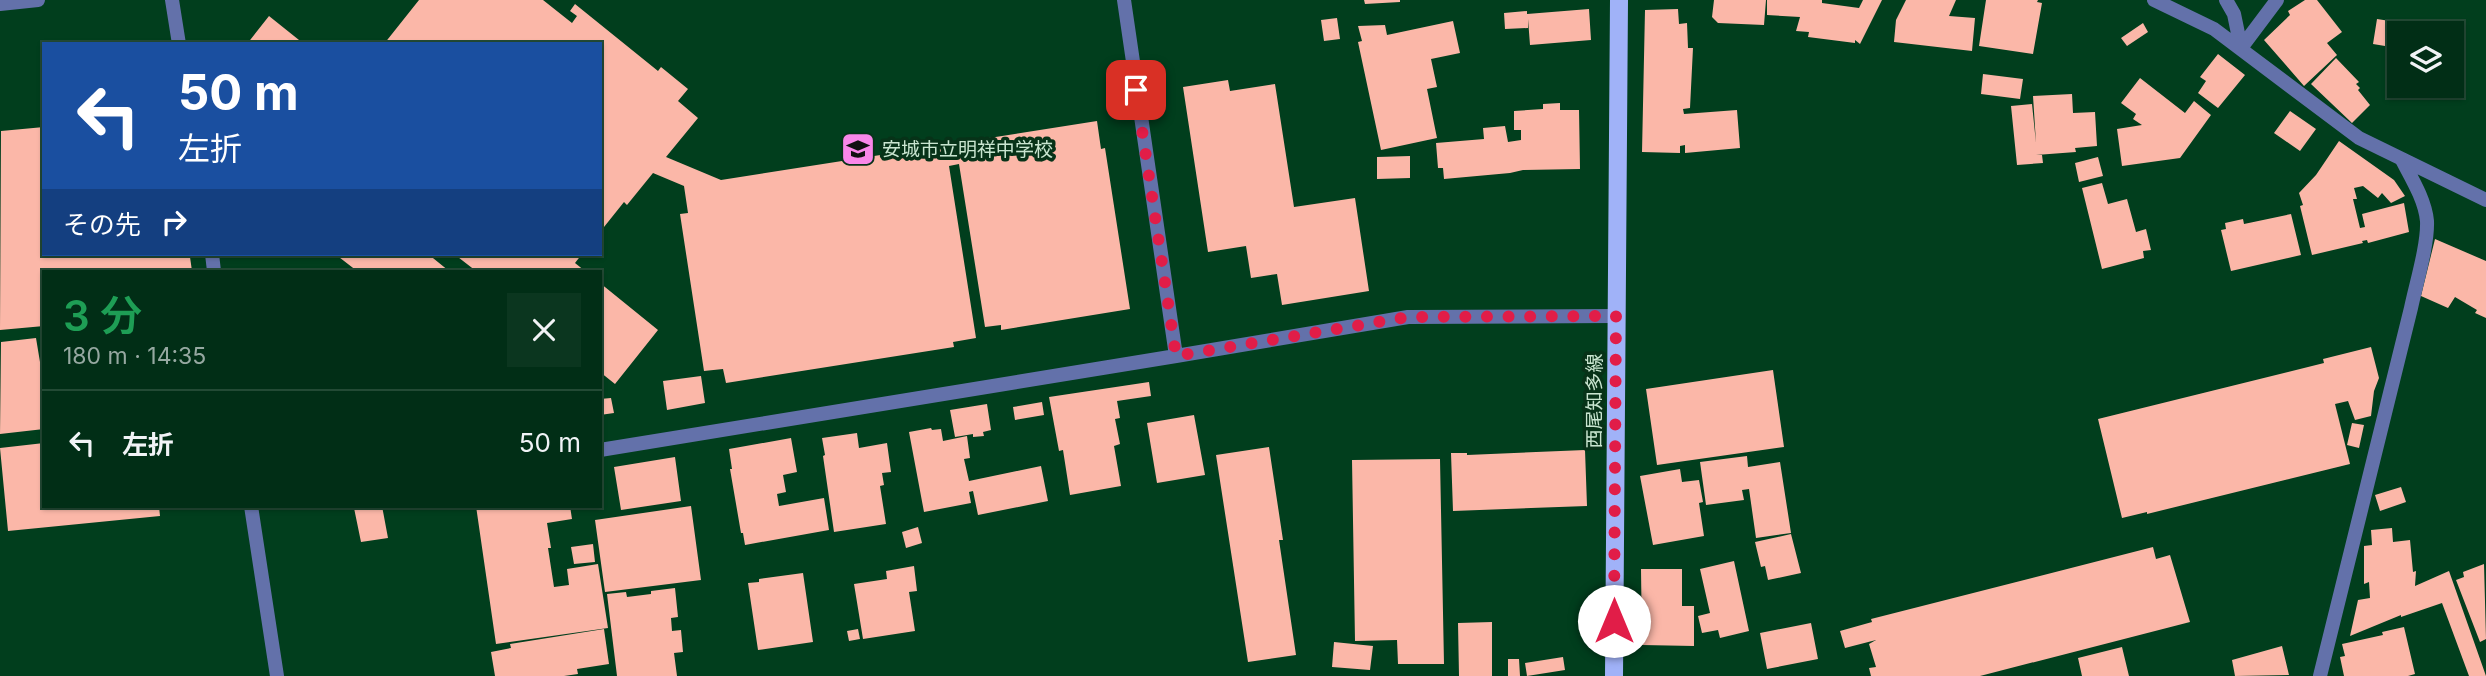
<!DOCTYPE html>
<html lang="ja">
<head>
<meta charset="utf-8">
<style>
  :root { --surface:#012e16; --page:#0b361f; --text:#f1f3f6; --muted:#96a8a1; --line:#234a35 }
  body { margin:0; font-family:Inter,"Noto Sans JP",sans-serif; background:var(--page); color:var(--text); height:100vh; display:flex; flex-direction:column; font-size:26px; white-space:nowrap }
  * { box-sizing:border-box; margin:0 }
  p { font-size:23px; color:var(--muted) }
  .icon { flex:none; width:38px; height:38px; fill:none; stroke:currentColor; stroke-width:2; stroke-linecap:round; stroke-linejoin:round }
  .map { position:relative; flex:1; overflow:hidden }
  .side { position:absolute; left:42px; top:270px; width:560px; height:238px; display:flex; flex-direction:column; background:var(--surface); border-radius:0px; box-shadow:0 2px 5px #0004,0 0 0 2px var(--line) }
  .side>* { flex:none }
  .guide { position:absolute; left:42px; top:42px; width:560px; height:214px; border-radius:0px; box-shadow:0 2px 5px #0004,0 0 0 2px var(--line); background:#1a4fa0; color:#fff; overflow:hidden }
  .buttons { position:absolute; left:2387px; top:21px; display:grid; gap:14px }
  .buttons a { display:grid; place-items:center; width:77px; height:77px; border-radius:0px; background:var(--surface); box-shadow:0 2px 5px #0004,0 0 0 2px var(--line); font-size:35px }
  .pin { position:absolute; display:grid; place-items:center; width:60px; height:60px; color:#fff; margin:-30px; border-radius:14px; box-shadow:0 4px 10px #0006 }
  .me { position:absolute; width:77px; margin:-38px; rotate:0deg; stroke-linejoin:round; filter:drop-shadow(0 0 5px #0008) }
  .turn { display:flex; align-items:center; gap:24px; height:147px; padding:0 21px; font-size:32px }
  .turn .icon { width:91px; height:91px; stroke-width:2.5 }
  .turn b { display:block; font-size:49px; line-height:60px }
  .then { display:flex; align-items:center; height:66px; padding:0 21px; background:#0003; gap:14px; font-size:26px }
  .round { display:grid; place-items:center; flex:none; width:74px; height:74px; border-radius:0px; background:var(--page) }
  .headline { display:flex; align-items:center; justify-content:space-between; height:119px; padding:0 21px }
  h1 { font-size:42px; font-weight:600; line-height:52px; color:#1e9e55 }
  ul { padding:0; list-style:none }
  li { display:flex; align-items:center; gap:21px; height:105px; padding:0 21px; border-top:2px solid var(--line) }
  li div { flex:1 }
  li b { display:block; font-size:26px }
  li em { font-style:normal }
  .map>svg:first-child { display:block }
</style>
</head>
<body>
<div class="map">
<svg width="2486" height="676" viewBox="0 0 2486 676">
  <rect width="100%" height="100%" fill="#013e1d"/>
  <path fill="#fbb7a8" d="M419,0h124l29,23 5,-7 -7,-5 5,-7 83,67 3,-4 27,22 -10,12 20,17 -32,39 55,23 376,-59 4,28 4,-1 25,161 -129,21v-5l-16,2 -26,-163 -10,2 27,172 -23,4 1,5 -228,36 -3,-14 -19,2 -24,-157 8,-1 -4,-27 -31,-13 -26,32 -3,-3 -24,30v-188h-216z
    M1364,0h36v2l-35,2z
    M1714,0h52l-2,25 -46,-2 -6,-6z
    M1767,0h55v3l37,5 4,-8h19l-22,44 -5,-4v3l-47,-6 1,-5 -13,-1 4,-14 -33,-2z
    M1906,0h50l-7,16 26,2 -3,33 -78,-9 2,-22z
    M1986,0h52l-1,2 5,1 -9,51 -54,-8z
    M2305,0h12l25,32 -15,11 10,12 -33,31 -40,-46 26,-25 -2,-4z
    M1589,9l2,31 -61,5 -2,-26v9l-23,1 -1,-16 23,-2v3z
    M1678,9l1,15 8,-1 1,25h5l-3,60 -7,1 1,5 53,-4 3,38 -55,5v-8l-5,1v7l-38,-1 3,-142z
    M269,16l35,28h-57z
    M1337,18l3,21 -16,2 -3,-21z
    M2377,19l13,2 -5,25 -12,-2z
    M1453,21l7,32 -29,6 6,28 -10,2 10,49 -56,12 -23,-108 4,-1 -4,-15 27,-1 2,10z
    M2143,23l5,9 -21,14 -6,-8z
    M2218,54l27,21 -27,33 -20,-15 8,-12 -6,-4z
    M2336,58l23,24 -3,2 4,4 -2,2 12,15 -18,18 -41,-39z
    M1983,74l40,5 -3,20 -39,-5z
    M2140,78l45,35 9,-12 17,14 -31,43 -58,8 -5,-37 25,-4 -9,-6 3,-5 -15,-11z
    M1228,80l2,11 45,-7 19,123 61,-9 14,93 -87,14 -5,-31 -26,4 -5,-32 -38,6 -25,-165z
    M2072,94l1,19 22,-1 2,34 -22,2 1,4 -40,3h6l1,8 -26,2 -6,-59 21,-2 4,39 -3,-47z
    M1560,103v7h19l1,59 -57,1 -13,3 -66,6 -1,-11h-5l-2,-25 48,-4 -1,-11 22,-2 3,16 13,-2v-10h-7v-19l29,-2v-5z
    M2290,111l26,18 -16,22 -26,-18z
    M44,127v127h143l3,3 2,14h-148v55l-44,4 1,-199z
    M2339,141l55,39 11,16 -14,7 -9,-10 -4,5 -15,-12 -9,2 3,11h-4l7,29 5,-1 -3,-13 42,-11 5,29 -41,11 -1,-3 -5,1 1,2 -51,12 -12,-49 3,-1 -4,-12 17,-18z
    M1410,156v22l-33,1v-22z
    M2098,157l5,19 -24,6 -4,-19z
    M2102,183l6,21 19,-5 9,33 10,-3 5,21 -8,1 1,7 -42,11 -20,-81z
    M2291,214l10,41 -70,16 -10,-41 5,-1 -1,-6 18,-4 1,5z
    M2435,239l51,22v57l-11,-5 2,-3 -22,-13 -7,11 -27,-12z
    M335,254h93l21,17h-92z
    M454,254h128l-7,9 10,8h-109z
    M600,283l58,47 -43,54 -15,-12z
    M36,338l8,48v43l-44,5 1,-92z
    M2371,347l8,31 -5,13 -3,25 -16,4 -7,-19 -13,3 15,60 -203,50v-2l-25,6 -24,-99 226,-56 -1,-4z
    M1773,370l11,77 -127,18 -11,-76z
    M701,376l4,27 -38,7 -4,-29z
    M1149,382l2,14 -34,5 3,17 -5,1 5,25 -6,2 7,40 -51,9 -7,-45 -4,1 -10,-54z
    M611,398l3,15 -14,2v-16z
    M1042,402l2,13 -29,5 -2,-13z
    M987,404l4,26 -8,2 1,4 -11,1v-3l-18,3 -5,-27z
    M1194,415l11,60 -48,8 -10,-60z
    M2352,423l12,2 -5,23 -12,-3z
    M931,428l1,2 9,-1 2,12 24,-5 3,22 -6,1 5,22 72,-15 7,35 -70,14 -5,-24 -4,1 2,11 -47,9 -15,-80z
    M857,433l2,15 28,-5 4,29 -9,1 2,12 -4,1 6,38 -52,8 -11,-76 2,-1 -3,-17z
    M791,438l6,34 -14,3 3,17 -9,2 2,12 45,-8 5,32 -84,15 -2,-12h-2l-11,-64h2l-3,-20z
    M44,443v63h115l1,10 -152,15 -8,-83z
    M1269,447l14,93h-4l17,115 -48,7 -32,-207z
    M1585,450l2,56 -134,5 -2,-58h16v2z
    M1747,456l1,11 32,-5 11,71 -35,5 -7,-49 -7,1 2,10 -38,5 -6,-43z
    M675,457l6,44 -60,9 -7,-43z
    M1440,459l4,205h-46l-1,-24 -42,1 -3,-181z
    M1680,469l2,13 17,-2 4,22 -4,1 5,33 -51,9 -13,-69z
    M2401,487l5,15 -26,9 -5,-16z
    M365,506h17l6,32 -27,4 -7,-34z
    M476,506h94l2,13 -25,4 4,25h-3l6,39 15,-2 -2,-16 31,-5 10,64 -112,16z
    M691,506l10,74 -96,12 -10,-72z
    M918,527l4,16 -16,5 -4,-16z
    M2392,528l1,14 17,-2 3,32 3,-1 -1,15 34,-15 37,105h-17l-27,-73 -41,14v-2l-51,21 8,-36 12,-2 -1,-16 -5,2v-38l8,-1 -1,-15z
    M1791,534l10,39 -33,7 -3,-14 -4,1 -6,-25z
    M593,544l2,18 -21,2 -3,-17z
    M2153,547l3,12 14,-4 20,67 -210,54h-109l-2,-8 7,-1 -7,-23 7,-4 -31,8 -5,-17 32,-9 -1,-3z
    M1734,561l15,70 -29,7 -2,-8 -16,3 -4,-17 12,-3 -10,-44z
    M2484,564l2,75 -6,3 -24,-62 8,-3 -1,-5z
    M914,566l3,25 -8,1 6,39 -52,8 -9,-55 33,-5 -1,-8z
    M1641,569h41v37h12v40l-52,-1z
    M803,573l10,69 -55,8 -10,-67 11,-1v-3z
    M675,588l3,29 -7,1 1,13 9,-1 2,22 -9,1 3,23h-60l-10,-82 19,-2 1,5 24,-3v-3z
    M1492,622v54h-33l-1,-53z
    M1811,623l7,36 -51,10 -7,-36z
    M2404,627l11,47 -7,2h-64l-4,-19 5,-1 -3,-12 41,-9 -1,-3z
    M604,629l5,35 -32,5 1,5 -14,2h-69l-4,-24 20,-4 -1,-4z
    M858,629l2,10 -11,2 -2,-10z
    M1334,642l39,4 -3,24 -38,-3z
    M2282,646l7,29 -54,1 -3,-16z
    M2122,647l7,29h-47l-4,-18z
    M1563,657l2,13 -38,6 -2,-13z
    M1508,659h11l1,17h-12z"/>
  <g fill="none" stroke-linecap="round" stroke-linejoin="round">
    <path stroke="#6371aa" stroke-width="14" d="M172,0l7,44
      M2154,0l60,29 145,109 127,62
      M2226,0l8,14 7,34
      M0,4l38,-4
      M2241,48l36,-48
      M212,254l2,17
      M1176,356l232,-39 208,-1
      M600,450l576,-94 -52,-356
      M251,506l26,170
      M2320,676l91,-368c5,-24 17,-63 16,-87 -2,-21 -15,-42 -25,-61"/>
    <path stroke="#a0b2f8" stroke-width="18" d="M1614,676l5,-676"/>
  </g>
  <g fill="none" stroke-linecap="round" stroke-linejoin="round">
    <path stroke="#e11d48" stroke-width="12" stroke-dasharray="0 21.6" d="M1136,90l40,266 232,-39 208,-1 -2,305"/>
  </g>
  <defs>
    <g id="school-square" transform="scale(1.75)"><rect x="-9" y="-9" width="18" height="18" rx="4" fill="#f987e9" stroke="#073218"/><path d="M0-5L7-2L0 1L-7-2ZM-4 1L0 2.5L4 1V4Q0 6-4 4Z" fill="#111"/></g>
  </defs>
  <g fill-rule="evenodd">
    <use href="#school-square" x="858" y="149"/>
  </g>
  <g text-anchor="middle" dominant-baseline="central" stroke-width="7" stroke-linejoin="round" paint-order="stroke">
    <g font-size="19" fill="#c9e5d0" stroke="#073218" text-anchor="start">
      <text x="882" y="149">安城市立明祥中学校</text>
    </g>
    <g font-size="19" fill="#c9e5d0" stroke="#073218">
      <text transform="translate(1594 401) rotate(-90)">西尾知多線</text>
    </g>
  </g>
</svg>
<div class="buttons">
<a><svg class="icon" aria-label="layers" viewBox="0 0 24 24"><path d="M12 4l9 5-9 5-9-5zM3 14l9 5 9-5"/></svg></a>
</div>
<div class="pin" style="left:1136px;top:90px;background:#d93025"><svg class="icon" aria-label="arrive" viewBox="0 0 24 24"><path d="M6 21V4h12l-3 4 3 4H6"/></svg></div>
<svg class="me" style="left:1614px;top:621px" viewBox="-20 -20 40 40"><circle r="19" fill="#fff"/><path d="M0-13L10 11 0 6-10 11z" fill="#e11d48"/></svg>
<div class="guide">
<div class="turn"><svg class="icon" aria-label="left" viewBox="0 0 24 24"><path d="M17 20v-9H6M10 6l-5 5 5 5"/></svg><div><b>50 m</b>左折</div></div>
<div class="then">その先<svg class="icon" aria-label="right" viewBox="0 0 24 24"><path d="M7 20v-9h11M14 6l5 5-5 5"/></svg></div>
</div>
<section class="side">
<div class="headline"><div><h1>3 分</h1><p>180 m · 14:35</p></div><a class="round"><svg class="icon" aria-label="close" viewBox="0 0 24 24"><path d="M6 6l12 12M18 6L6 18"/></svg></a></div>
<ul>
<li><svg class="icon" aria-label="left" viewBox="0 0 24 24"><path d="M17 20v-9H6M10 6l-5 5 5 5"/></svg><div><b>左折</b></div><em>50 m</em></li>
</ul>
</section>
</div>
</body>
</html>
